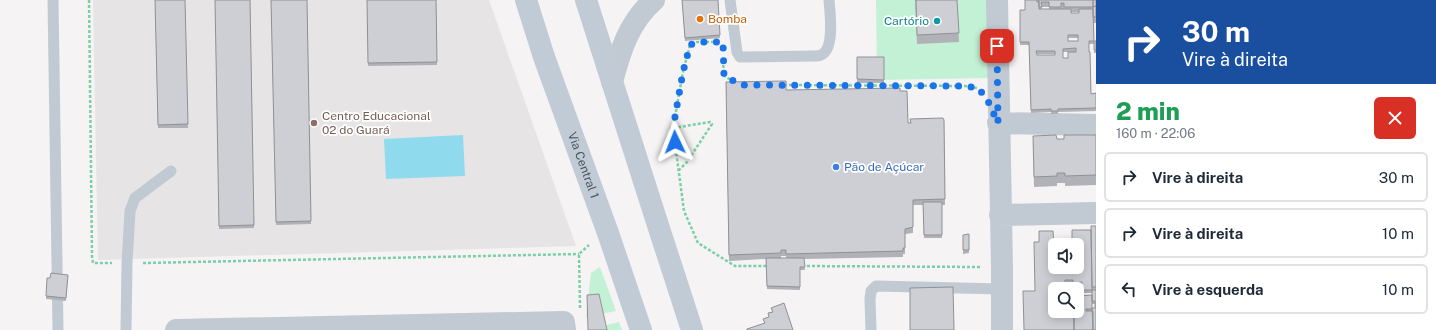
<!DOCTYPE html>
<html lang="pt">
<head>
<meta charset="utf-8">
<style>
  :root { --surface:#fff; --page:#f6f6f7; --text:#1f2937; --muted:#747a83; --line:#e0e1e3 }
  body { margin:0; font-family:"Public Sans",sans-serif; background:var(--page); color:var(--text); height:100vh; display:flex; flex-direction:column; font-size:15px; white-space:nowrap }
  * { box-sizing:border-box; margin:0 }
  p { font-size:13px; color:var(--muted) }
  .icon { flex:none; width:22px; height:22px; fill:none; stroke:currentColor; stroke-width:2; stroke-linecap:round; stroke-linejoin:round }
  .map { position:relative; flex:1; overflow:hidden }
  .drawer { display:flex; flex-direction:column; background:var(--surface); width:340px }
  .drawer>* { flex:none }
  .banner { background:#1a4fa0; color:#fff; overflow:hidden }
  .controls { position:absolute; left:1048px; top:238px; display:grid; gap:8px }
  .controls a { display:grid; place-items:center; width:36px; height:36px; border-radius:6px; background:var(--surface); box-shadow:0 2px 10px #0003; font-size:20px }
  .pin { position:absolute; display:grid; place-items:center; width:34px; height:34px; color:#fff; margin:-17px; border-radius:8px; box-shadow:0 2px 6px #0006 }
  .me { position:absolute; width:44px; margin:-22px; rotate:358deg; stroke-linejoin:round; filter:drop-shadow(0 0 3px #0008) }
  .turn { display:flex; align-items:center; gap:14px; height:84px; padding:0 20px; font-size:18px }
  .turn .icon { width:52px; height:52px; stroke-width:2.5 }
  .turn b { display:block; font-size:28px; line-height:34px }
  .round { display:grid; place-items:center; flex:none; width:42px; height:42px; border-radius:6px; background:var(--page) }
  .headline { display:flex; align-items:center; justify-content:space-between; height:68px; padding:0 20px }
  h1 { font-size:24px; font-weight:800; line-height:30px; color:#1e9e55 }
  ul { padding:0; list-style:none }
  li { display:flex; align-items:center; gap:12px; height:50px; margin:0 8px 6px; padding:0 12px; border:2px solid var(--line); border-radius:6px }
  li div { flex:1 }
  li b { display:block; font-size:15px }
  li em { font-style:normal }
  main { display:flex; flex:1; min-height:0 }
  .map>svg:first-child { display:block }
</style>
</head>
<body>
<main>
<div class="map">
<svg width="1096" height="330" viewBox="0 0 1096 330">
  <rect width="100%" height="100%" fill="#f5f3f3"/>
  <path fill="#e6e4e5" d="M93,0h396l87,246 -478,14z"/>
  <path fill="#c3f1d5" d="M876,0h113v78l-112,2z
    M600,267l16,44 -30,6 5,-44z
    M619,322l3,8h-27v-2z"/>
  <path fill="#90daee" d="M463,135l2,41 -79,3 -2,-40z"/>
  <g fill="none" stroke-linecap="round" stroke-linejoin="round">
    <path stroke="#7ad0a6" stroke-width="2.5" stroke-dasharray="3 2" stroke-linecap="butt" d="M89,0l3,256 1,7h19
      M719,42h-22l-7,3 -7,27 -10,56 11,83 14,32 37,23h34
      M723,60l1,16 13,7
      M784,85l181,1 12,2
      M673,128l37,-6 2,2 -25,38 -8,8
      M143,263l436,-9
      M802,266l179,1
      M580,308l-1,-54 10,-9"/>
    <path stroke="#c1cad2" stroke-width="11" d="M53,0l5,330
      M730,0l7,52 3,5 72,-1c2,0 7,0 9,-1 14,-6 9,-42 8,-55
      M126,330l1,-67 3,-52 5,-13 36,-27
      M871,330l-1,-31 1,-8 5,-5 126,3"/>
    <path stroke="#c1cad2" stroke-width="22" d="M997,0l5,267v63
      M612,82c8,-31 17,-60 42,-82
      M998,123l98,2
      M1000,215l96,-2
      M176,330l388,-8 1,8"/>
    <g stroke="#c1cbd6" stroke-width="22">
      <path id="s1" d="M526,0l18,57 64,176 33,97"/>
      <path d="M586,0l70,219 36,111"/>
    </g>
  </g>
  <path fill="#b0b2b7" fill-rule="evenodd" d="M155,0h30l3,128h-30z
    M215,0h35l4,228 -35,1z
    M271,0h36l4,224 -35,1z
    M367,0h69l1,65 -69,1z
    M682,0h36l2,38 -35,3z
    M915,0h42l2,42 -42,2z
    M1025,0h71v23h-2v18h2v12h-2v-9h-5v8l2,42 5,-1v18l-38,1v2h-7v-2l-20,1 -2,-68h-9v-35h5zM1042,7h7v2h-7zM1071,12h8v1h-8zM1068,38h10v3h-10zM1063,52h13l-8,6h-5zM1037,54h18v1h-18z
    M857,57h27v26h-27z
    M726,82l60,8 114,1 8,32 36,-3 1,85h-3v33h-18l-1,-33h-10v28l-8,1v20h-2v3l-99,2 1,11h-5v20l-33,-1 -1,-30 -37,2zM781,256h5v2h-5z
    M1096,135v50l-31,1v-3h-8v3l-23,1 -1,-51 24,3h7z
    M1096,226v104h-22l18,-35v-3v1h-10v-8l-9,1v-3h-8l-10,6v5l-20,-3 19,-46 18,-1zM1092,304h3v4h-3z
    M969,234v19l-6,1v-19z
    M68,275l-2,26 -20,-2v-3l4,-18z"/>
  <path fill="#cdcfd5" stroke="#909195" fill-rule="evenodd" d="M155,0h30l3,124 -30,1z
    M215,0h35l4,225 -35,1z
    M271,0h36l4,221 -35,1z
    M367,0h69l1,62 -69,1z
    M682,0h36l2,35 -35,3z
    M916,0h41l2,33 -42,2z
    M1025,0h12v2h2v7h32v4h8v-4h14l1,32h2v9h-2v-9h-5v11h1l1,42 5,-1v15l-38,1v2h-7v-2l-20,1 -2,-68h-9v-32h5zM1068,35h10v6h-10zM1076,48v4h-8v6h-5v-9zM1036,51h19v4h-18z
    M1039,0h54v7h-29v-4h-3v4h-12v-5h-8l1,5h-3z
    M1093,0h3v6l-3,1z
    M1096,6v11h-3v-10z
    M857,57h27v23l-27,-1z
    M786,81v9l114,-2v3h7l1,32h3l-1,-4 33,-1 1,2 1,79 -32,1v27l-8,2v19h-2v3l-117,3v-4h-5v3l-52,2 -3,-173z
    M1056,135l1,4h7v-4h32v40l-31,1v-3h-8v3l-23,1 -1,-41z
    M923,202h19v33h-18z
    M1091,226h5v61h-4z
    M1072,230h19l1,60h-10v-8l-9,1v-3h-8v9h-10v2h-1l1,20h19v19h-50l-1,-39h12l-1,-49h5v-11h14l1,14 18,-1zM1055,245h22v22h-22z
    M969,234v16h-6v-15z
    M766,258h38l1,9h-5v20l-33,-1z
    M51,273l17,2 -2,23 -20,-2 1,-18h3z
    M953,287l1,43h-44v-42z
    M1092,290h4v40h-3l-1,-22h3v-7h-3z
    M599,294l8,36h-19l-1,-35z
    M1092,295v14h-6v2h7v19h-19v-19h3v-15z
    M784,303l9,27h-46v-1l18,-6 -2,-4 6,-2 -1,-4 5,-1 -2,-4z"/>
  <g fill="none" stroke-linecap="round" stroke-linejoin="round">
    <path stroke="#1a73e8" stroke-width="7" stroke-dasharray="0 12.6" d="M675,142l-2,-14 10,-56 7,-27 7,-3h26l1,34 18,9 223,1 13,2 9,11 11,24 -1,-77"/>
  </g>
  <circle fill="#e8710a" stroke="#fff" stroke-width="1.5" cx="700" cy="19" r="4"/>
  <circle fill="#0f9aa8" stroke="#fff" stroke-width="1.5" cx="937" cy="21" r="4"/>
  <circle fill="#8d6e63" stroke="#fff" stroke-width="1.5" cx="314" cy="123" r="4"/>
  <circle fill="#3f7fe0" stroke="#fff" stroke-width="1.5" cx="836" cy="167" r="4"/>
  <g text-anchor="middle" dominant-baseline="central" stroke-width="3.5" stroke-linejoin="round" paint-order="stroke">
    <g font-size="12" fill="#c56008" stroke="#fff" text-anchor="start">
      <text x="708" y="19">Bomba</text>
    </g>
    <g font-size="12" fill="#0d838f" stroke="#fff" text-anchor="end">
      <text x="929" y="21">Cartório</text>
    </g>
    <g font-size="12" fill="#785e54" stroke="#fff" text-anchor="start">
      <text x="322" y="116">Centro Educacional<tspan x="322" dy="14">02 do Guará</tspan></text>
    </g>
    <g font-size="12" fill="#4a5661" stroke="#fff">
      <text stroke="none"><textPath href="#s1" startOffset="175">Via Central 1</textPath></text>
    </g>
    <g font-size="12" fill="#366cbe" stroke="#fff" text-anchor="start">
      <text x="844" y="167">Pão de Açúcar</text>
    </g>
  </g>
</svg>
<div class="controls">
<a><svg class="icon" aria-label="sound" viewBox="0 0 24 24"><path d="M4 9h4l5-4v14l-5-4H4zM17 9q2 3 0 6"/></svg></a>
<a><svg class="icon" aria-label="search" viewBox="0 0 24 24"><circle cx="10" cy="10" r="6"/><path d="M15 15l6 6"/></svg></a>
</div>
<div class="pin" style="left:997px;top:46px;background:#d93025"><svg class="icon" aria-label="arrive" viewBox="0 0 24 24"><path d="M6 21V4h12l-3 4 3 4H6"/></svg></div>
<svg class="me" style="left:675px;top:142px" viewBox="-20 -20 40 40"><path d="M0-17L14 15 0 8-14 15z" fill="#1a73e8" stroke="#fff" stroke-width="4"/></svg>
</div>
<section class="drawer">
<div class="banner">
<div class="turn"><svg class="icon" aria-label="right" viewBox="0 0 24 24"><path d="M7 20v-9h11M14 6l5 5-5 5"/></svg><div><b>30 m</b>Vire à direita</div></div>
</div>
<div class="headline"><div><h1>2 min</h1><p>160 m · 22:06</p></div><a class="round" style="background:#d93025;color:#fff"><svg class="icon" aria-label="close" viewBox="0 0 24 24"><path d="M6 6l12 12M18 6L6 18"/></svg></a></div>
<ul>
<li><svg class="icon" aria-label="right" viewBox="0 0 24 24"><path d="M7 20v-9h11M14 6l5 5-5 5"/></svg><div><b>Vire à direita</b></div><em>30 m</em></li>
<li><svg class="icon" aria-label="right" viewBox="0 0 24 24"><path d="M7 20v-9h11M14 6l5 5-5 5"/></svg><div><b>Vire à direita</b></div><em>10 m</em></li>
<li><svg class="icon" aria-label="left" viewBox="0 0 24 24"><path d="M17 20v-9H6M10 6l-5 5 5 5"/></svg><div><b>Vire à esquerda</b></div><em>10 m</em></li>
</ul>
</section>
</main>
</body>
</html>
